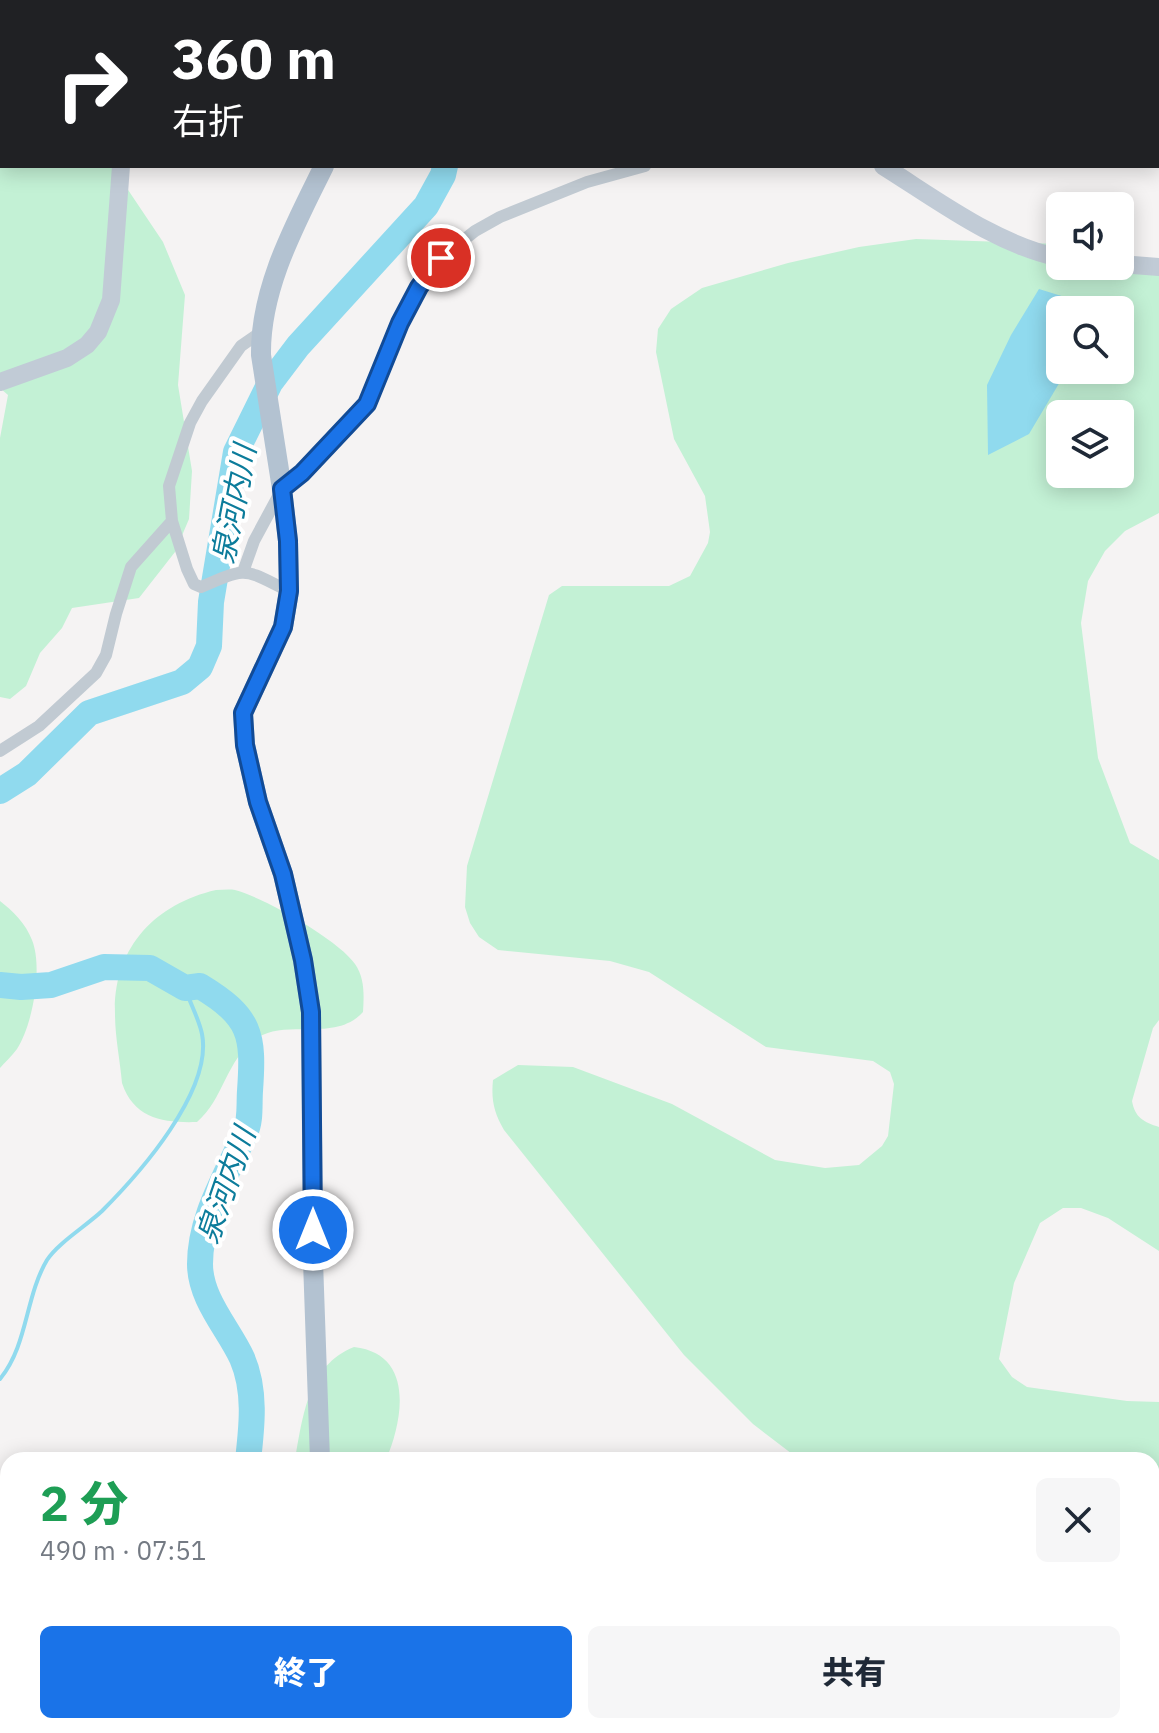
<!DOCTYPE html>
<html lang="ja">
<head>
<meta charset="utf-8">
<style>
  :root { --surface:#fff; --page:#f6f6f7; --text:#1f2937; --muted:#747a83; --accent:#1a73e8 }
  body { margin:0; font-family:"IBM Plex Sans","Noto Sans JP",sans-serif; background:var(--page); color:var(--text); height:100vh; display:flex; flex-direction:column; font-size:30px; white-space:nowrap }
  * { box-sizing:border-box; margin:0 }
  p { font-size:26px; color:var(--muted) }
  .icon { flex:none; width:44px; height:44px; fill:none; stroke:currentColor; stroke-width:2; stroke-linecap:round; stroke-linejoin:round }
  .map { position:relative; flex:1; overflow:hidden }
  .side { position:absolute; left:0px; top:1452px; width:1160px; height:282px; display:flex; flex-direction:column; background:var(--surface); border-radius:24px 24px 0 0; box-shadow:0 4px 20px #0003 }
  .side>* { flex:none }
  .top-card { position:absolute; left:0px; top:0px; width:1160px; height:168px; box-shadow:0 4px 20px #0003; background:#202124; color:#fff; overflow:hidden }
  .tools { position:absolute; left:1046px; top:192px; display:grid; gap:16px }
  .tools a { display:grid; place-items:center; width:88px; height:88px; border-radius:12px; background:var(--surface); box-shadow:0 4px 20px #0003; font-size:40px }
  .pin { position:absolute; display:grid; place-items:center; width:68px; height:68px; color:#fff; margin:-34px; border:4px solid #fff; border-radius:50%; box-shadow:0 2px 8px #0007 }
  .me { position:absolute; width:88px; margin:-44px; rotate:0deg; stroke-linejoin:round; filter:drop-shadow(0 0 6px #0008) }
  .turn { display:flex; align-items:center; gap:28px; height:168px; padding:0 40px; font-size:36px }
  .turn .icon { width:104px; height:104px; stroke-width:2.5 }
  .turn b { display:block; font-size:56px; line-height:68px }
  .round { display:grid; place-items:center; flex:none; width:84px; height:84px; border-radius:12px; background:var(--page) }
  .summary { display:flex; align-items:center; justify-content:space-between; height:136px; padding:0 40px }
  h1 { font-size:48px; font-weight:800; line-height:60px; color:#1e9e55 }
  .action { display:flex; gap:16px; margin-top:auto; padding:16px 40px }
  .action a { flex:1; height:92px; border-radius:12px; background:var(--accent); color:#fff; font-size:32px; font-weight:800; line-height:92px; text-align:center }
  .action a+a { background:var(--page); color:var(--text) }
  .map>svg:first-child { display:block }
</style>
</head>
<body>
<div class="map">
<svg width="1159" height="1733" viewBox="0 0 1159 1733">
  <rect width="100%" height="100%" fill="#f5f3f3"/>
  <path fill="#c3f1d5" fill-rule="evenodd" d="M0,0h133l-131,2v164h110l51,76 22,53 -7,90 14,86 -3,48 -14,33 -36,46 -67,10 -10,20 -22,25 -14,33 -16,13 -10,-2v-259l8,-43 -8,-7z
    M916,239l142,5 2,1v21h60l39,4v243l-34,18 -20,20 -17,30 -7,42 17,135 32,85 29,17v160l-6,8 -21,73c3,17 12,21 27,26v124l-51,-33 -27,-10h-18l-23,15 -26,60 -15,76 13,18 15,10 100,14 32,1v331h-591l4,-7h580v-266h-352l-47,-36 -69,-69 -180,-225c-10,-17 -13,-30 -11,-50l25,-15 55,2 99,37 103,56 50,8 34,-3 23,-19 6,-10 6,-52 -4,-12 -17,-11 -107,-14 -117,-75 -39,-11 -112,-11 -19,-13 -9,-14 -5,-16 2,-41 82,-271 13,-9h107l21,-10 18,-33 2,-11 -5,-36 -31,-57 -18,-87 2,-23 13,-20 31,-21 86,-25 71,-16zM1060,310h60v60h-60zM1060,414h60v60h-60z
    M216,890c6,0 13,-1 19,0 28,7 104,50 120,74 10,14 9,32 8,48 -28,31 -76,6 -106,26 -31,21 -33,61 -60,84 -33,1 -63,-3 -75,-39 -2,-23 -7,-46 -7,-69 -2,-66 40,-110 101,-124z
    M0,901c13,10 26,23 32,39 11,27 1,84 -15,109 -5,7 -12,13 -17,19z
    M354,1347c61,7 49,73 32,113h-91c8,-44 13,-95 59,-113z"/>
  <path fill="#90daee" d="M1039,289l29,9 11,12h-19v60h7l-38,64 -41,21 -1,-70 24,-50z"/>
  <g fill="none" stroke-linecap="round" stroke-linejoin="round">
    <path stroke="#90daee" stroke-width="4" d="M0,1379c28,-34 25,-82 47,-119 11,-17 39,-34 55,-49 37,-37 111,-120 100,-177 -3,-15 -12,-31 -17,-46"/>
    <path stroke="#90daee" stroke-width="26" d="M920,0l5,2
      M1159,0v2
      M465,2l3,-2
      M1158,84l1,-3
      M0,791l27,-17 62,-61 93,-31 18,-15 9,-21 2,-44 25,-150 34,-69 28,-37 128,-140 17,-31 2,-9
      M0,985l21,2 30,-2 53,-18 46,1 35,20 15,-2c51,31 54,48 50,105 -1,14 1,30 -5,42 -18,43 -45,83 -45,131 0,35 28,64 42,94 14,32 10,68 6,102
      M226,1733l6,-7"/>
    <path stroke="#c1cad2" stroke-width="12" d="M261,332l-20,14 -39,55 -12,22 -21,63 3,35 15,48 7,15 7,3c48,-21 42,-18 88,4
      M243,572l11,-31 28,-52 20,-16 65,-69 33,-81 19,-36 22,-29 34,-27 25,-14 87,-35 58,-16
      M0,751l39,-25 57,-53 10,-18 10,-41 15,-47 41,-46"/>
    <path stroke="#c1cbd6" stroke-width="18" d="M624,0l1,2
      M269,2l2,-2
      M883,166c56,35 112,78 177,92
      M1120,264l39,3
      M0,382l67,-24 20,-13 11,-13 13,-32 10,-134"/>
    <path stroke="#b3c2d1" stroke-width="20" d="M406,2l1,-2
      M320,1460l-7,-199 -2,-249 -8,-52 -20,-86 -25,-72 -13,-57 -2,-32 40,-86 6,-36 -1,-50 -6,-52 -21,-134c-1,-67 34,-130 63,-189
      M304,1733l3,-7"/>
  </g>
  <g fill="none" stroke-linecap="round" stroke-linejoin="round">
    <g stroke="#114b97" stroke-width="20">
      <path id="route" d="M313,1230l-2,-218 -8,-52 -20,-86 -25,-72 -13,-57 -2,-32 40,-86 6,-36 -1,-50 -6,-52 20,-16 65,-69 33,-81 19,-36 22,-29"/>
    </g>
    <use href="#route" stroke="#1a73e8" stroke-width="14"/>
  </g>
  <g text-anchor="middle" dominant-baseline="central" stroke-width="8" stroke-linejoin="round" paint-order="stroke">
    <g font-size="30" font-style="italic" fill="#0c7c9b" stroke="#fff">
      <text transform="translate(233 504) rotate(-79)">泉河内川</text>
      <text transform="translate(225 1185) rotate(-71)">泉河内川</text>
    </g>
  </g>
</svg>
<div class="tools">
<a><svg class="icon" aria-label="sound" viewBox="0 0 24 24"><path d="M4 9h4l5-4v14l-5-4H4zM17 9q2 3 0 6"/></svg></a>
<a><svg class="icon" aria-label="search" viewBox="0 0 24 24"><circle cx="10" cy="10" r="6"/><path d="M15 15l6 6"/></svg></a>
<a><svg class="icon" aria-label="layers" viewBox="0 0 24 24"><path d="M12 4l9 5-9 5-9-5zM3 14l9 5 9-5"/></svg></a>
</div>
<div class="pin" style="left:441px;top:258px;background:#d93025"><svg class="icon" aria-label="arrive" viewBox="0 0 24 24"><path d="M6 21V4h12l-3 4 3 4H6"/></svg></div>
<svg class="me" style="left:313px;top:1230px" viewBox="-20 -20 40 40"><circle r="17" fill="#1a73e8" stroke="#fff" stroke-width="3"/><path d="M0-11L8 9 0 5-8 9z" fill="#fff"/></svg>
<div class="top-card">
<div class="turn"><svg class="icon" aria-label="right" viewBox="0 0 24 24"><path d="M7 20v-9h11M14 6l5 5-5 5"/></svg><div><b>360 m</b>右折</div></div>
</div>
<section class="side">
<div class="summary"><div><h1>2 分</h1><p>490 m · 07:51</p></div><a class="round"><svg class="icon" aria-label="close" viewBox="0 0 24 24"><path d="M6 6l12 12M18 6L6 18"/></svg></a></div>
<div class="action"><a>終了</a><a>共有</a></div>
</section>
</div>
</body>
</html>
